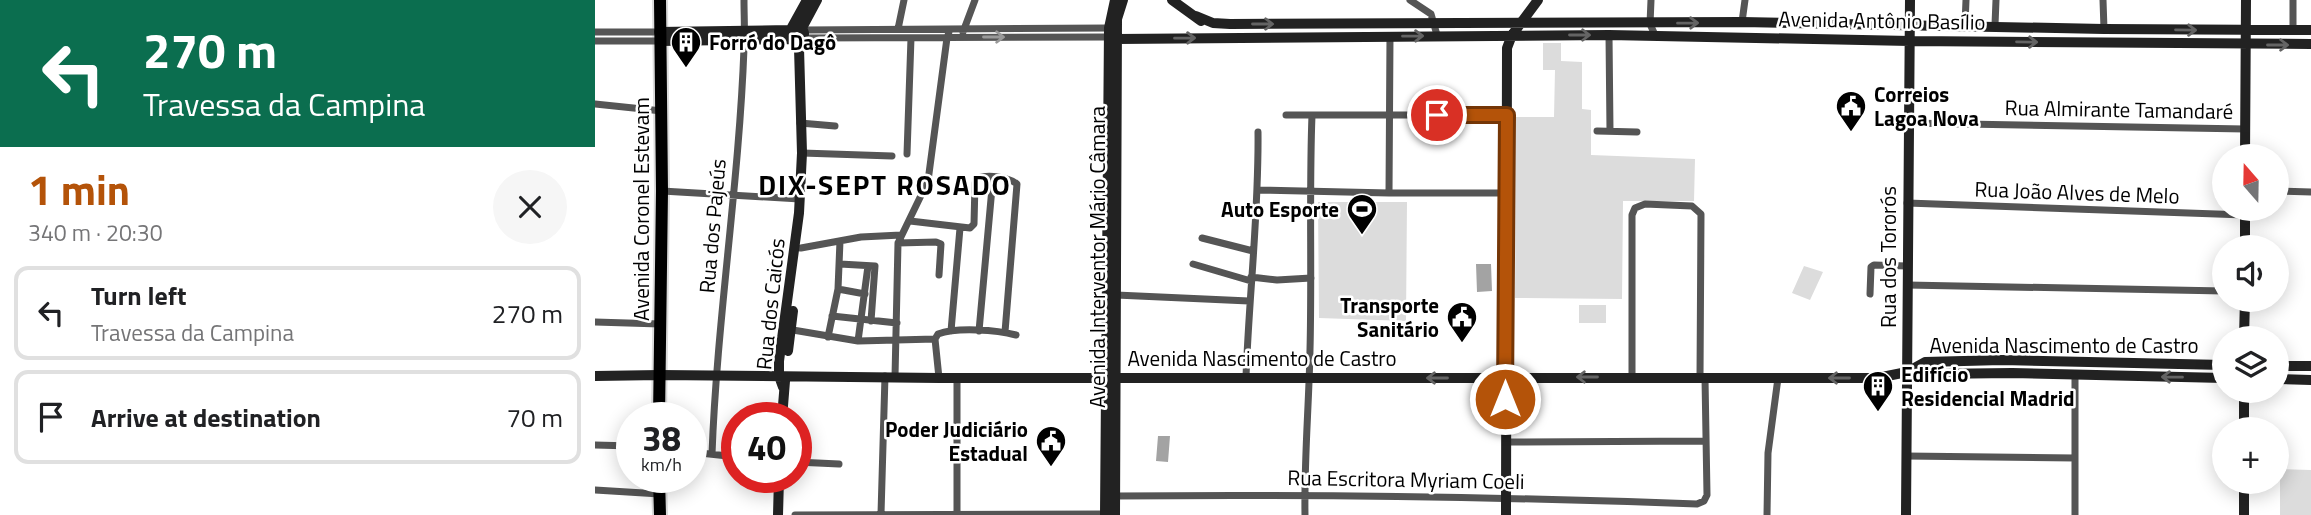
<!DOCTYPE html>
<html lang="en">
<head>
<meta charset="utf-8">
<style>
  :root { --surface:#fff; --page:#f6f6f6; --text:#202124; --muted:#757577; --line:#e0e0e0; --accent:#b45309 }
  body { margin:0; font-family:"Titillium Web",sans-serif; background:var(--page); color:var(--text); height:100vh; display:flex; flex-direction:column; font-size:26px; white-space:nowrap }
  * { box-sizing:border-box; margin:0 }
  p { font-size:23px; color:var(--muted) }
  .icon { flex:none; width:38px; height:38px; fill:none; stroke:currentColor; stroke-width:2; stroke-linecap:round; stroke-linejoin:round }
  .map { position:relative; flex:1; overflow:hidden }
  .side { display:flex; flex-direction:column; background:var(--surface); width:595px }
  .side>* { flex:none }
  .hud { background:#0b6e4f; color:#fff; overflow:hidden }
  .needle { width:46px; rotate:340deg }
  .controls { position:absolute; left:1617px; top:144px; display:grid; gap:14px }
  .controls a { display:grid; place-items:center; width:77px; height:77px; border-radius:50%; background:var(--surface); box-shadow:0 4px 18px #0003; font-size:35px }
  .speed { position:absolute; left:21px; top:402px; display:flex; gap:14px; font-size:35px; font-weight:700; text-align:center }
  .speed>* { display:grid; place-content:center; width:91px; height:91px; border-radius:50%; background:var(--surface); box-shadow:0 4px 18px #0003; line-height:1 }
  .speed small { font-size:18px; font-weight:400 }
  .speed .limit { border:10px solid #d22; background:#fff; color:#111 }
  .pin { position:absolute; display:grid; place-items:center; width:60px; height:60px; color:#fff; margin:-30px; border:4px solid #fff; border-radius:50%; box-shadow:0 2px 7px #0007 }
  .me { position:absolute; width:77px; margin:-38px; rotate:0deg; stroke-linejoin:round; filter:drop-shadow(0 0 5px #0008) }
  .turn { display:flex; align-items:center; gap:24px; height:147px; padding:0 28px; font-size:32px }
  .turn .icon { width:91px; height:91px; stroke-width:2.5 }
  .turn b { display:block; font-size:49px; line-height:60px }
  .round { display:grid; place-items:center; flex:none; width:74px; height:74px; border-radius:37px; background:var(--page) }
  .head { display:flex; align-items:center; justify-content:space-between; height:119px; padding:0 28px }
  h1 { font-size:42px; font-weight:700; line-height:52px; color:var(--accent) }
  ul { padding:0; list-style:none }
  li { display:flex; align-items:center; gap:21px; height:94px; margin:0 14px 10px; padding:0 14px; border:4px solid var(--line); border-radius:14px }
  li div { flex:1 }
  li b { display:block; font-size:26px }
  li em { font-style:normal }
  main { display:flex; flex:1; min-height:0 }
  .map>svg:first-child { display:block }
</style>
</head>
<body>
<main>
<section class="side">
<div class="hud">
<div class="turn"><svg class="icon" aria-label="left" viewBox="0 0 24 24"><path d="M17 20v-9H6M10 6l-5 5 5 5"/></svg><div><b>270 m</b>Travessa da Campina</div></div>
</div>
<div class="head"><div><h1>1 min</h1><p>340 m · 20:30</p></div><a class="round"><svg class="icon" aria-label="close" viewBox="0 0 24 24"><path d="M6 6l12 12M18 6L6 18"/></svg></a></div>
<ul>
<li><svg class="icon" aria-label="left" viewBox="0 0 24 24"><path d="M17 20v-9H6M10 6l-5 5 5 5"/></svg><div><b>Turn left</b><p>Travessa da Campina</p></div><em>270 m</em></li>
<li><svg class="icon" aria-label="arrive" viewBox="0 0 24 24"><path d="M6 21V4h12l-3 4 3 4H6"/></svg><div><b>Arrive at destination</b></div><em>70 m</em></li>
</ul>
</section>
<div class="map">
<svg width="1716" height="515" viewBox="0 0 1716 515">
  <rect width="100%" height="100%" fill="#fff"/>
  <path fill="#dcdcdc" d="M948,43h18v18l21,1v47l9,1v45l104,4 -1,42h-71l-1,98 -107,-1 1,-181h38l1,-47h-12z
    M723,202h89l-1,119 -87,-3z
    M1209,266l19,6 -13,28 -18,-7z
    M984,305h27v18h-27z
    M1685,469l31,1v45h-31z"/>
  <path fill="#a3a3a3" d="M881,264h15l1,27 -15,1z
    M563,436h12l-2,26 -12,-1z"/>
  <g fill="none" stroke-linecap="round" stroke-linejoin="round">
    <g stroke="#dbdbdb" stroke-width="16">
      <path id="primary" d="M64,418l3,-227 -2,-191
        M64,478l1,37"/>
    </g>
    <path stroke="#555" stroke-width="7" d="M815,0l21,14 6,21
      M1056,0l-1,24 5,11
      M1508,0l1,29
      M1147,22l3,-22
      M1370,25l1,-25
      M1400,25l1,-25
      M303,29l6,-29
      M209,30l305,-2
      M1698,30v-30
      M0,32h64
      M368,32l12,-32
      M1014,35l1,96
      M208,38l306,-1
      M0,41h65
      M0,104l67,7
      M691,115h221
      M205,123l35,3
      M1313,123l337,6
      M1002,131l40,1
      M207,153l90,3
      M312,154l4,-116
      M664,190l130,3h117
      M67,191l138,8
      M1682,191l34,1
      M794,193l1,-157
      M1312,203l338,12
      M315,221l60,7 4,-4 1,-41 2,-5c12,-4 31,-1 40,6l-12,148
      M607,238l51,13
      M303,243l38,-1 5,2 -2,31
      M206,248l60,-11 40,-2
      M245,264l35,2 -4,55
      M598,264l58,17
      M656,277l26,3 34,-2
      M1312,285l317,6
      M243,289l27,5
      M1275,294l1,-27 3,-2 33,1
      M521,295l133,6
      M237,316l65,7
      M0,322l65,2
      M192,329l71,12 77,-2
      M356,331l9,-103
      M384,331l14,-154
      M233,337l10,-48 2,-48
      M263,341l10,-75
      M1480,375v140
      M300,377l3,-134 30,-62 19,-143 3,-9
      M651,377c3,-82 13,-164 12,-245
      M1037,377v-162l3,-7 10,-4 47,2 9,8 -1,164
      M344,378l-4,-39 3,-5c19,-7 59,-4 78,1
      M911,442l199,-1
      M0,445l37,1
      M96,452l46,5
      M117,454c5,-135 27,-270 32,-406 1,-16 0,-32 0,-48
      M1311,456l169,2
      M201,462l43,2
      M0,490l65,4
      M520,496c194,-2 388,1 582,8l7,-3 3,-6 -2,-117
      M286,514l4,-138
      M200,515l310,-1
      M362,515v-138
      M710,515c-1,-55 4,-110 5,-165 2,-79 -1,-157 2,-235
      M1172,515l1,-62 10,-75"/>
    <path stroke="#222" stroke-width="10" d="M577,0l29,21
      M601,16l17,7 17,1 512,-2 362,7 207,1
      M195 34a7 7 0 1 1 14 0a7 7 0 1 1-14 0Z
      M207,28l15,-28
      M196,29l16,-29
      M64,32l131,-2
      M522,39l492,-4 301,6 401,3
      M65,41l133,-2
      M1650,156l1,-156
      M1650,247v-39
      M1649,338l1,-39
      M193,351l5,-40
      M1682,366h34
      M1312,372l23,2 82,-1 212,5
      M0,376l65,-1 279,3h938l30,-6 18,-10 77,-2 222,5
      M1682,379l34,1
      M188,387l-4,-11v-15l20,-148 3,-60 -3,-105 2,-8
      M187,418l3,-37
      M1649,429v-39
      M183,515l1,-37
      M510,515l4,-487 6,-28
      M520,515l2,-496 6,-19
      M911,515l1,-467 5,-13 26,-35
      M1311,515l4,-515
      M1649,515v-34"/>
    <use href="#primary" stroke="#000" stroke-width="12"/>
  </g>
  <defs><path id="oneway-shaft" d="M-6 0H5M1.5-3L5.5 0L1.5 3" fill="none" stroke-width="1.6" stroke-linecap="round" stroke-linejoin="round" transform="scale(1.75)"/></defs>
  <g stroke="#646464">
    <use href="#oneway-shaft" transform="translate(1093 23) rotate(-1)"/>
    <use href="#oneway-shaft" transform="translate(668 24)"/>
    <use href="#oneway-shaft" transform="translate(1591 30) rotate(1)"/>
    <use href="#oneway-shaft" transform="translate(985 35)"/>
    <use href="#oneway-shaft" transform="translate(818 36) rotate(-1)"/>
    <use href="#oneway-shaft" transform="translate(590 38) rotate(-1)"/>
    <use href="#oneway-shaft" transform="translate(1432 42) rotate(1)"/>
    <use href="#oneway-shaft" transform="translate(1683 45)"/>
    <use href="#oneway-shaft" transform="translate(992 377) rotate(180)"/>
    <use href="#oneway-shaft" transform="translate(1577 377) rotate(-179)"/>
    <use href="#oneway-shaft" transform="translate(842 378) rotate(180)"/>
    <use href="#oneway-shaft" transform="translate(1244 378) rotate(-180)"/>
  </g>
  <use stroke="#999" href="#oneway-shaft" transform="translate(399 37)"/>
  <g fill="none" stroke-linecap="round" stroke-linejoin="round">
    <g stroke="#753606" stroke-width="18">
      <path id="route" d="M842,115h70l-2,284"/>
    </g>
    <use href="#route" stroke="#b45309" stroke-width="12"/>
  </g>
  <defs>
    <g id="building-pin" transform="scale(1.575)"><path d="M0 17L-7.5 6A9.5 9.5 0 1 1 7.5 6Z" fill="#000" stroke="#fff"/><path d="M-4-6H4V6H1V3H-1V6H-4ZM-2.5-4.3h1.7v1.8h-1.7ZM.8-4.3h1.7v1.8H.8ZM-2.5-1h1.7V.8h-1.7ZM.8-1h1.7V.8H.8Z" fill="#fff"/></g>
    <g id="civic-pin" transform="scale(1.575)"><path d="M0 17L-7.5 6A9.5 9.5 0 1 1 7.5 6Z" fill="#000" stroke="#fff"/><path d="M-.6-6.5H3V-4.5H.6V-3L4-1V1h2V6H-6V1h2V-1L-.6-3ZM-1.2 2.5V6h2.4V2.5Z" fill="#fff"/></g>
    <g id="stadium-pin" transform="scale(1.575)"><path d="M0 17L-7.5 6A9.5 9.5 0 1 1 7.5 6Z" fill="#000" stroke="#fff"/><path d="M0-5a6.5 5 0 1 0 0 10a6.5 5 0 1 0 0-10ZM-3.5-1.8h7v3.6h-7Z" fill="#fff"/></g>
  </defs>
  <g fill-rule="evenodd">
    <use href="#building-pin" x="91" y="42"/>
    <use href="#civic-pin" x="1256" y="106"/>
    <use href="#stadium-pin" x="767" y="209"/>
    <use href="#civic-pin" x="867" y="317"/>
    <use href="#building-pin" x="1283" y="386"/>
    <use href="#civic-pin" x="456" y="441"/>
  </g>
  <g text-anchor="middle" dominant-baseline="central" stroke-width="5" stroke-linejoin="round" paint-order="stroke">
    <g font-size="21" fill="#000" stroke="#fff">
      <text transform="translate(1287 20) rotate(1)">Avenida Antônio Basílio</text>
      <text transform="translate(1524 109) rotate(1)">Rua Almirante Tamandaré</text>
      <text transform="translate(1482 192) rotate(2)">Rua João Alves de Melo</text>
      <text transform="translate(46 209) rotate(-90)">Avenida Coronel Estevam</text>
      <text transform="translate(117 226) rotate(-85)">Rua dos Pajeús</text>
      <text transform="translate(502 257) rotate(-90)">Avenida Interventor Mário Câmara</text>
      <text transform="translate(1293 257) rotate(-90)">Rua dos Tororós</text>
      <text transform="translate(175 304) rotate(-84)">Rua dos Caicós</text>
      <text x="1469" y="345">Avenida Nascimento de Castro</text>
      <text x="667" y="358">Avenida Nascimento de Castro</text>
      <text transform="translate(811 479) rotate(1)">Rua Escritora Myriam Coeli</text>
    </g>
    <g font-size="21" font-weight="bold" fill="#000" stroke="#fff" text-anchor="start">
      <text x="114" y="42">Forró do Dagô</text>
      <text x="1279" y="94">Correios<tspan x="1279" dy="24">Lagoa Nova</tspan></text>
      <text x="744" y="209" text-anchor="end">Auto Esporte</text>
      <text x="844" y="305" text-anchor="end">Transporte<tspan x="844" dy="24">Sanitário</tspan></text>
      <text x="1306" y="374">Edifício<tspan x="1306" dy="24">Residencial Madrid</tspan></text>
      <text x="433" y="429" text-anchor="end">Poder Judiciário<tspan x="433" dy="24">Estadual</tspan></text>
    </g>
    <g font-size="28" font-weight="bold" letter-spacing="2" fill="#000" stroke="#fff">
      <text x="290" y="184">DIX-SEPT ROSADO</text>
    </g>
  </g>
</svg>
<div class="controls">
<a><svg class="needle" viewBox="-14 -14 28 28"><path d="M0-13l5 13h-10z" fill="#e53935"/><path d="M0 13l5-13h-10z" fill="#757577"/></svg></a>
<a><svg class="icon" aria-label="sound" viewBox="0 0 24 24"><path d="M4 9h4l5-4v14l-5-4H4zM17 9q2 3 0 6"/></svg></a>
<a><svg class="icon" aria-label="layers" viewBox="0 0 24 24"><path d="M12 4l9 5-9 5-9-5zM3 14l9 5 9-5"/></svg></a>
<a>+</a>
</div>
<div class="speed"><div>38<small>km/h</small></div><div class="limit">40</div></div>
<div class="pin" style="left:842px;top:115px;background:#d93025"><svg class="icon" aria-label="arrive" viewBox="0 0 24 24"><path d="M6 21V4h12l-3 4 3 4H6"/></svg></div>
<svg class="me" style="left:910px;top:399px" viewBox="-20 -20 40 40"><circle r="17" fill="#b45309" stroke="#fff" stroke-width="3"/><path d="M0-11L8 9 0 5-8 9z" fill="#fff"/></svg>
</div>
</main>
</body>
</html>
